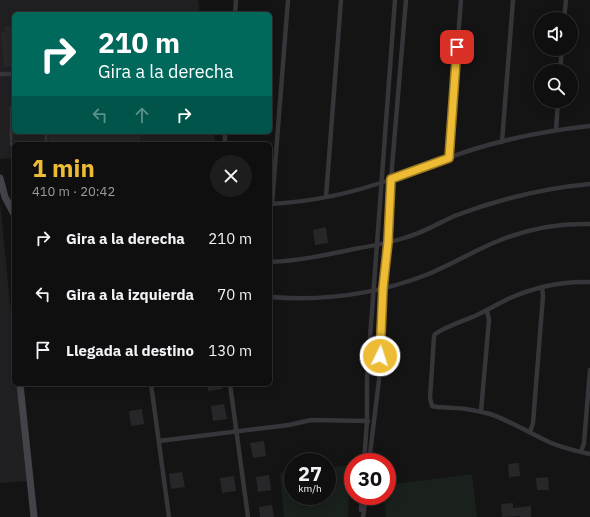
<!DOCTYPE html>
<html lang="es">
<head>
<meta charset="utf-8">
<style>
  :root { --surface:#0f0f10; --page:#1d1d1e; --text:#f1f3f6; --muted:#9b9c9f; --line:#2f2f30; --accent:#eebc34 }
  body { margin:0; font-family:"IBM Plex Sans",sans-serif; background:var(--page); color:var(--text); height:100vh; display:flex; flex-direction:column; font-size:15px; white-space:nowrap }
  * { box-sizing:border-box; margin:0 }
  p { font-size:13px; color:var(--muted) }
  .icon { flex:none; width:22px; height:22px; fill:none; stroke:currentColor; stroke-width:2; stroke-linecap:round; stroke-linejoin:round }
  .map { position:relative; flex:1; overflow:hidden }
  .panel { position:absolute; left:12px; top:142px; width:260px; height:244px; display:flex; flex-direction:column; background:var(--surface); border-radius:6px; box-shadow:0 2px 10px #0003,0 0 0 1px var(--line) }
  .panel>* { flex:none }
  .banner { position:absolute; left:12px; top:12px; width:260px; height:122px; border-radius:6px; box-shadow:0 2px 10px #0003,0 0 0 1px var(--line); background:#00695c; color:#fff; overflow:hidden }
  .tools { position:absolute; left:534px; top:12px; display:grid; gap:8px }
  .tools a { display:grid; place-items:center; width:44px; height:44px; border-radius:50%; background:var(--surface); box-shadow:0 2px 10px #0003,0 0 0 1px var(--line); font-size:20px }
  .speed { position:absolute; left:284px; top:453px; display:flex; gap:8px; font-size:20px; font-weight:700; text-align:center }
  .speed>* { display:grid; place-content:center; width:52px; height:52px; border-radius:50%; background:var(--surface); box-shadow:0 2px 10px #0003,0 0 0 1px var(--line); line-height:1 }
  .speed small { font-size:10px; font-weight:400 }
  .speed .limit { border:6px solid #d22; background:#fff; color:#111 }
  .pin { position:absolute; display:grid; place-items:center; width:34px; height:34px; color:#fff; margin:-17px; border-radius:8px; box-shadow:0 2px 6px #0006 }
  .me { position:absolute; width:44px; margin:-22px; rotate:4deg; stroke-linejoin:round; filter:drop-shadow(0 0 3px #0008) }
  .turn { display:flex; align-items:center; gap:14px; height:84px; padding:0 20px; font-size:18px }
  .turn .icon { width:52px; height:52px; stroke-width:2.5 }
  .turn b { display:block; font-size:28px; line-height:34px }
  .lanes { display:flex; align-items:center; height:38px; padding:0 20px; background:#0003; justify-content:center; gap:20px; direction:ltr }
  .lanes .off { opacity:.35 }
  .round { display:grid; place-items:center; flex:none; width:42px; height:42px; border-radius:21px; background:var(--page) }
  .head { display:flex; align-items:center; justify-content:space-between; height:68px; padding:0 20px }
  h1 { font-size:24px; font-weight:700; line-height:30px; color:var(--accent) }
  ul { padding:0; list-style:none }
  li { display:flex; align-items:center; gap:12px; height:56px; padding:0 20px }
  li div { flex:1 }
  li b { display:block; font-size:15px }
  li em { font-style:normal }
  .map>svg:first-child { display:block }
</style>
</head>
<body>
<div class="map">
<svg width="590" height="517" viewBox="0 0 590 517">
  <rect width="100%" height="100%" fill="#141415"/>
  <path fill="#202022" d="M0,0h198l2,14h-186v118h200l1,12h-201v14l-14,1z
    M0,203l14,138v43h4l10,97 -28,2z"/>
  <path fill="#1a201b" d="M350,465l-2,52h-64l-4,-44 13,-2v25h34v-28z
    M472,474l5,43h-91l-2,-21h3v-11z"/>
  <path fill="#272729" d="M14,25v41l-10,1 -3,-35h4l-1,-6z
    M49,132h91v12h-91z
    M326,227l2,16 -13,2 -2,-15z
    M207,384h14l1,5 -14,2z
    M224,404l3,15 -14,2 -2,-15z
    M142,409l2,15 -13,2 -2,-15z
    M264,441l2,15 -13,2 -3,-15z
    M519,463l1,13 -11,1 -1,-13z
    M182,472l3,15 -14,2 -2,-15z
    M269,475l2,15 -13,2 -2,-15z
    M234,476l2,15 -14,2 -2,-15z
    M548,477l1,13h-12l-1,-12z
    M513,503v5l18,-2v11h-11v-1l-18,1 -1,-13z
    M272,505l2,12h-14l-1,-10z"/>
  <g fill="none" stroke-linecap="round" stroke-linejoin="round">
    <path stroke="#35353a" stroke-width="2.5" d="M14,107h-3v38h3
      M46,132v12"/>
    <path stroke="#35353a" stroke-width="4.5" d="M235,14l1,-14
      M564,19l2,-19
      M560,71l2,-22
      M0,74h14
      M556,130l2,-29
      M502,142l11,-142
      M225,144v-12
      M449,157l12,-157
      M326,197l15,-197
      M270,204c41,-2 83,-11 122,-25 19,-6 37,-15 56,-21 46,-17 94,-27 142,-32
      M272,204l16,-204
      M270,262c28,-1 56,-7 84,-13 18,-3 36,-6 53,-12 18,-5 33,-15 50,-22 43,-16 88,-27 133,-31
      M590,282c-27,-1 -55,5 -80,16 -11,5 -22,12 -33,17 -13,6 -30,11 -42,19l-1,3 -4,61 2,8c7,2 14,1 22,2 12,0 24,3 36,6 21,7 39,19 59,28 13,6 27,9 41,12
      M270,297c52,4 107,-3 156,-22 25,-10 47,-24 72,-34 29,-12 60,-18 92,-17
      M151,384l18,133
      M230,384l18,133
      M481,411l8,-91 -2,-9
      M530,432l3,-9 10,-127 -1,-9
      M159,441l130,-16 22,-5 57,1
      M581,452l3,-9 6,-73
      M364,462l3,-41v-42l28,-379
      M369,462l10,-82 4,-92 5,-46 3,-63 15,-179
      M361,510l1,-14
      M363,517l3,-21"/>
    <path stroke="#43444a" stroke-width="7" d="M0,178l5,19 9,17
      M20,384l14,133"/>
  </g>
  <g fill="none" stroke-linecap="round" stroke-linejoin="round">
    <g stroke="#9b7a22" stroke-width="10">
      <path id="route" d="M380,356l3,-68 5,-46 3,-63 58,-21 8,-111"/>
    </g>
    <use href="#route" stroke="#eebc34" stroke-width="7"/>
  </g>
</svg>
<div class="tools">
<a><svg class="icon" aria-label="sound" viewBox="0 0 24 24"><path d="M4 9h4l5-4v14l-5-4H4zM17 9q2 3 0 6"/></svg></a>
<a><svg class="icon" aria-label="search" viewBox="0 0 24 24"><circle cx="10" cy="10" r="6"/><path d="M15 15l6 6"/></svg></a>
</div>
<div class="speed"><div>27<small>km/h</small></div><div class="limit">30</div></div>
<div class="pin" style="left:457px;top:47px;background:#d93025"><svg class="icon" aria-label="arrive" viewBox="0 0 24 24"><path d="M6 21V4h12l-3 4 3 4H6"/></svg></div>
<svg class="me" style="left:380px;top:356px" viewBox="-20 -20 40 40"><circle r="17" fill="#eebc34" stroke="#fff" stroke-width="3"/><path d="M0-11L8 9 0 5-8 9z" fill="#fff"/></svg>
<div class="banner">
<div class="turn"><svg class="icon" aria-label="right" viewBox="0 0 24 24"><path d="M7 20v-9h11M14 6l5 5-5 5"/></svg><div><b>210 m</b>Gira a la derecha</div></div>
<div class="lanes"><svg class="icon off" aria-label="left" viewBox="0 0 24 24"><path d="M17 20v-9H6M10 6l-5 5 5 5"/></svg><svg class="icon off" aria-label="ahead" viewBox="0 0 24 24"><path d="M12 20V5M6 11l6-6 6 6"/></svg><svg class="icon" aria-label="right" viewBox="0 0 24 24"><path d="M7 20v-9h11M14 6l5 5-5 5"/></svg></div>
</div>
<section class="panel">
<div class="head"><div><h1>1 min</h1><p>410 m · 20:42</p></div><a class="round"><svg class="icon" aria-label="close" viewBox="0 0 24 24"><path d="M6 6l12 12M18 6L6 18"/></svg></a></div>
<ul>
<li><svg class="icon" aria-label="right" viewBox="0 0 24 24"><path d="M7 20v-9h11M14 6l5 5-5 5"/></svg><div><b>Gira a la derecha</b></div><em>210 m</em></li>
<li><svg class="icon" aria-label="left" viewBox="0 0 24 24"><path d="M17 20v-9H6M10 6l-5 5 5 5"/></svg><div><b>Gira a la izquierda</b></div><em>70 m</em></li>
<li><svg class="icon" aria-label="arrive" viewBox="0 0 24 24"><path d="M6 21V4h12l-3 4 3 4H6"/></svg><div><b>Llegada al destino</b></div><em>130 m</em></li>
</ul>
</section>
</div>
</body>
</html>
